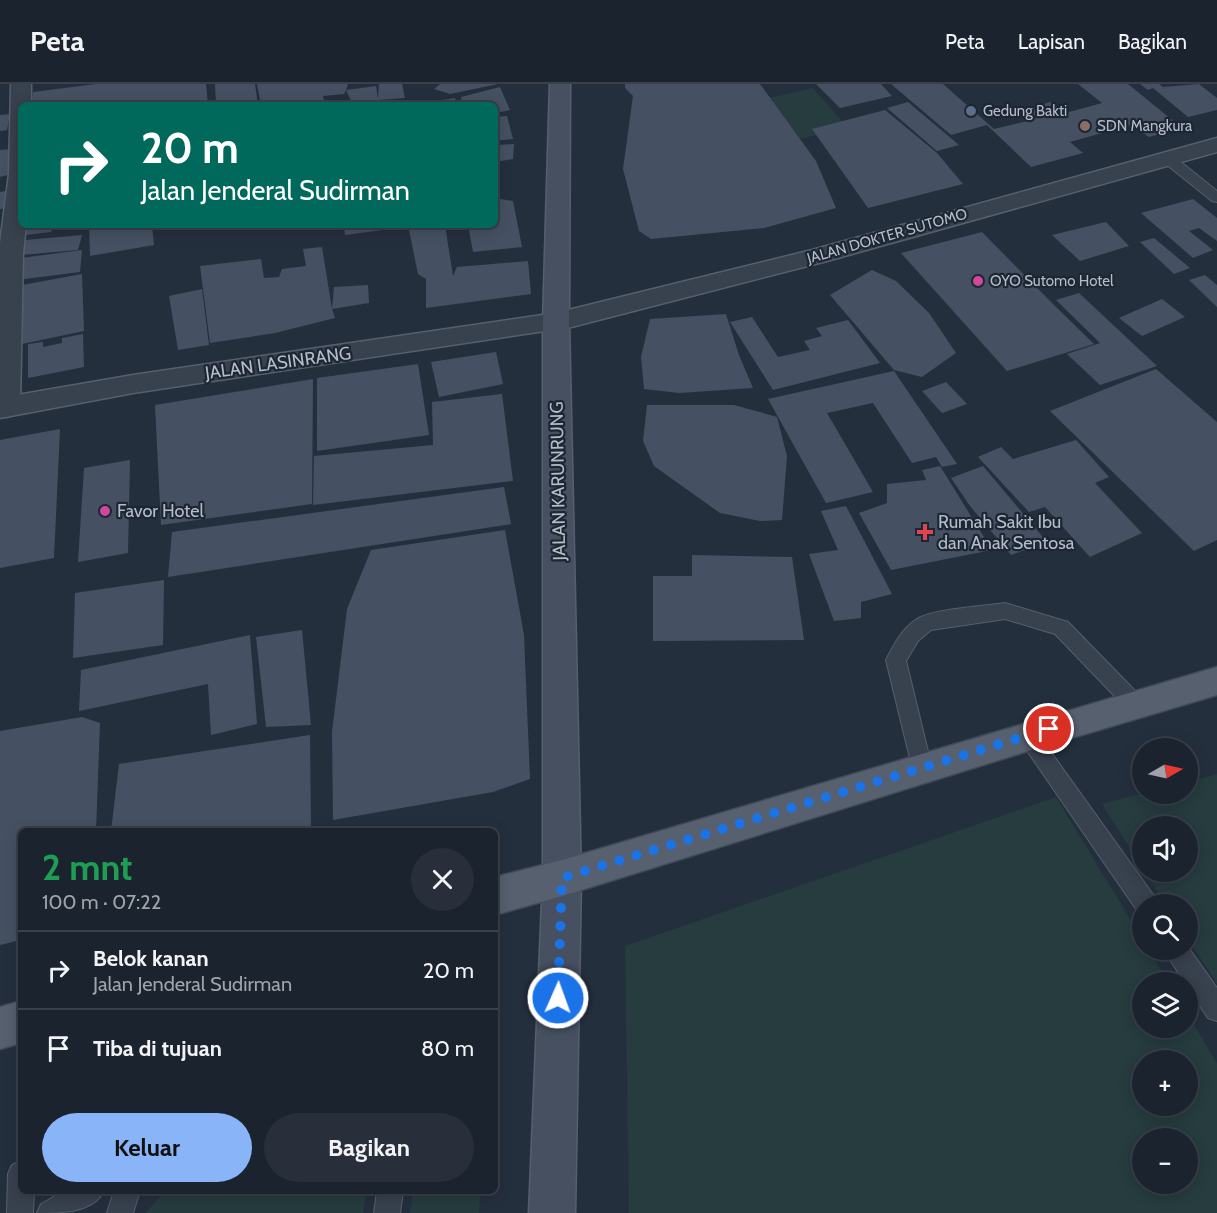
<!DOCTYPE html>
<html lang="id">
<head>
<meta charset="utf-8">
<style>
  :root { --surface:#1b232e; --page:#282f3a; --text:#f1f3f6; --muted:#a0a4aa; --line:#39404a; --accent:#8ab4f8 }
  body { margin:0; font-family:Cabin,sans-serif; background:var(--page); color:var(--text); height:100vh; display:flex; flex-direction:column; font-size:22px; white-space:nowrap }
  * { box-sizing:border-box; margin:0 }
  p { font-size:20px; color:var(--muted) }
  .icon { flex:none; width:33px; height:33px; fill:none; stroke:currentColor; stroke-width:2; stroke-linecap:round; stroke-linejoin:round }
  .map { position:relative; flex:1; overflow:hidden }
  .panel { position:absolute; left:18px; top:744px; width:480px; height:366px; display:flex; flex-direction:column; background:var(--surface); border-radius:9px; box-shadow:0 3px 15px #0003,0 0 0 2px var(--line) }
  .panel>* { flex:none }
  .guide { position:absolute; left:18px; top:18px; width:480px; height:126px; border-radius:9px; box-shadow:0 3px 15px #0003,0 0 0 2px var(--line); background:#00695c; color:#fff; overflow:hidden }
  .needle { width:39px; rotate:81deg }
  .fabs { position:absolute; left:1132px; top:654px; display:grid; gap:12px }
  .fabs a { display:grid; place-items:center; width:66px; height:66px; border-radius:50%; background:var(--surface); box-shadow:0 3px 15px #0003,0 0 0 2px var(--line); font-size:30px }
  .pin { position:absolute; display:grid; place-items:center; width:51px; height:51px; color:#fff; margin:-26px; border:3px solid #fff; border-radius:50%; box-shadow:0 2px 6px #0007 }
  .me { position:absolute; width:66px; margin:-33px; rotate:2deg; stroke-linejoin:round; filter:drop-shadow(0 0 4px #0008) }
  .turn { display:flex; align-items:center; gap:21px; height:126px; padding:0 24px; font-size:27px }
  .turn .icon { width:78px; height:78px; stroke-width:2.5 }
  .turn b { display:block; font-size:42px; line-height:51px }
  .round { display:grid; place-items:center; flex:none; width:63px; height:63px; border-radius:32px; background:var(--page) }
  .summary { display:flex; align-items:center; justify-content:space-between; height:102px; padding:0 24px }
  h1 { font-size:36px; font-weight:700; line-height:45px; color:#1e9e55 }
  .button { display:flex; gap:12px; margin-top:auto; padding:12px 24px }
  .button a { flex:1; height:69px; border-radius:36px; background:var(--accent); color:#111; font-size:24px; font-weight:700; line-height:69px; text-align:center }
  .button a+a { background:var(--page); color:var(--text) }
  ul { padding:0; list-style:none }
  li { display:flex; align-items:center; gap:18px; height:78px; padding:0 24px; border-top:2px solid var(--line) }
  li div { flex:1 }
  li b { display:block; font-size:22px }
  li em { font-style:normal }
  header { display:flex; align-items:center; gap:36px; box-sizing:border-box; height:84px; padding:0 30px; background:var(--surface); border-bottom:2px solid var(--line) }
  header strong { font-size:28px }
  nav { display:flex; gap:33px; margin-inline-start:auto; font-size:21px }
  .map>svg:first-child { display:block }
</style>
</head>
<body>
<header>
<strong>Peta</strong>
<nav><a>Peta</a><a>Lapisan</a><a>Bagikan</a></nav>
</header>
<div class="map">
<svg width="1217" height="1129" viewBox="0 0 1217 1129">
  <rect width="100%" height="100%" fill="#242f3e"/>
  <path fill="#263c3f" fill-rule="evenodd" d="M813,4l35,40 -58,13 -26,-42z
    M1217,690v210l-29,-45v-35h-22l-21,-32h43v-46h-45v43l-41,-65 41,-11 45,1v-12z
    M1056,713l87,143v10h5l21,32h-26v46h45v-13l29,48v150h-588l-4,-267zM1143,976h45v46h-45zM1143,1054h45v46h-45z
    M164,1107h203l-4,22h-217z
    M413,1107h67l-1,22h-69z"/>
  <path fill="#455162" d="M96,0h110l2,21h-47v-3l-22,3h-107l1,-13z
    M215,0h40l3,21h-42z
    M257,0h91l-2,6 30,-4 3,19h-26l-7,-15 -2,4 -21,2 2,9h-64z
    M379,0h23l3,14 -27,2z
    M440,0h58l-48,10 -16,-5z
    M625,0h135l56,77 20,47 -72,20 -113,11 -12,-8 -16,-62 10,-73 -8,-8z
    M816,0h65l11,12 -52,12z
    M891,0h52l51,45 42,-10 -10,-9 24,-8 12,12 40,-11 -24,-19h50l54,44 -33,9 -18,-12 -61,17 13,11 -52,14 -44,-42 -36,10z
    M1140,0h19l4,3 36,-3 18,14v12l-29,7 -35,-29 -5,2z
    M500,3l10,23 -15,3v-8h-33l-1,-8z
    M455,14l2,7h-41v-1z
    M908,18l51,43 -22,6 -50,-43z
    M885,26l52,43 26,31 -95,24 -56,-79z
    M10,30l-3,16 -7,1v-16z
    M507,32l6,23 -18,2v-24z
    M514,60l-1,15 -18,3v-17z
    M10,65l-2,26 -8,2v-27z
    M497,101l3,14 13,2 9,46 -49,5 -5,-27h27v-39z
    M15,105l-1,18 -14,2v-17z
    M1193,115l24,19v23l-18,-13 -10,3 24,19 -20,8 -52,-45z
    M1106,138l23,24 -49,15 -28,-26z
    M21,141h48v1l-17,3 -1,3 -33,4z
    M89,141h63l2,20 -64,11z
    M344,141h46l1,4 -46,6z
    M408,141h37l8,51 4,-9 71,-6 3,33 -105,14v-29l-8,-5z
    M982,148l73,74 39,38 -87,27 -106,-118z
    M82,151l-4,15 -57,5 4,-15z
    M1154,154l36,30 -16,6 -34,-32z
    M322,163l10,62 2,-22 34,-2 1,18 -37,6 3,9 -60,15 -65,10 -10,-77 61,-7 3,19 15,-1 3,-8 24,-3 -3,-17z
    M82,166l-2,22 -63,8 4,-22z
    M872,186l24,11 33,32 27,40 -34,24 -28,-7 -64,-75z
    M82,190l2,57 -62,13v-59z
    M1205,191l12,10v22l-28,-27z
    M202,205l7,56 -31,5 -9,-54z
    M1079,209l78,73 -57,19 -33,-31 33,-11 -44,-43z
    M1162,215l23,18 -43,19 -23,-18z
    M726,230l13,41 14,33 -74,5 -35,-4 -3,-32 9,-38z
    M752,233l26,40 32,-7 -6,-9 18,-5 -6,-8 32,-8 32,43 -107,27 -43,-68z
    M83,250l1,33 -56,11v-34l15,-2v5l19,-4v-5z
    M496,268l7,32 -64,13 -8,-35z
    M418,280l11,71 -112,16v-73z
    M1156,285l61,53v118l-23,11 -144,-140z
    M894,287l63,93 -15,3 -6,-10 -24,6 -39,-60 -46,10 46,79 -47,11 -58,-104z
    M313,295l-1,125 -151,21 -6,-120z
    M946,298l21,22 -25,9 -20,-22z
    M502,310l11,87 -200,24 1,-49 119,-11 -1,-43z
    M647,321h87l43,12 10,39 -5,64 -22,1 -40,-8 -66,-47 -11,-25z
    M60,345l-6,129 -54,10v-128z
    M1076,356l33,37 -14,6 47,50 -52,24 -45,-50 -16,5 -51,-55 23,-10 12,12z
    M130,376l-2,93 -50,9 6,-94z
    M940,382l52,84 -101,20 -32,-57 28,-10v-19l39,-4 -4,-10z
    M983,382l64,76 -36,13 -41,-49 -19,-28z
    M504,403l7,37 -343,53 4,-45z
    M846,422l46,88 -31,8v16l-27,3 -25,-67 29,-4 -17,-39z
    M505,446l19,105 6,144 -37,13 -160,28 -1,-88 15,-123 24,-59z
    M692,471l100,2 12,83 -151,1v-65h39z
    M164,496l-1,65 -90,13 2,-65z
    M302,546l9,95 -45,2 -10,-90z
    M250,551l7,89 -46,11 -3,-51 -129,27 2,-41z
    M82,633l18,6 -4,108h-75v109l-21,5v-214z
    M310,651l1,96h-200l8,-67z"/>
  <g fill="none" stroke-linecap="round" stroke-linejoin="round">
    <g stroke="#565f6c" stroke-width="2">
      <path id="service" d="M1167,70l5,1 45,36v11l-5,-1 -50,-40 -2,-3z
        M1005,519l63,19 75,77 3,6 -3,6 -7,3 -7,-3 -74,-77 -50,-15 -74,11 -13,11 -12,20 26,107 -4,7 -7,3 -7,-3 -28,-115c8,-16 18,-35 35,-43 16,-8 64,-11 84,-14z
        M1028,643l7,3 119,166 3,8h-14v10l-5,-2 -117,-170 -3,-6 3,-6z
        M1188,863l29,41v33l-9,-3 -20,-30v-6h-4l-20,-32h24z
        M21,1077v30h13l-1,22h-26l1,-39 4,-9z
        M64,1107h40c-11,22 -44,22 -67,22l4,-9z
        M114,1107h26l-7,22h-26z
        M377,1107h26l-3,22h-26z"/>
    </g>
    <g stroke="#565f6c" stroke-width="3">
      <path id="minor" d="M11,0h20v21h-10v120h5l-3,28 -3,154 -4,7 -10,3 -6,-2v-172l9,-69z
        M1217,54v14l-390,109 -271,70 -9,-3 -4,-6 4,-6 9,-3 256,-63z"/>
    </g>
    <g stroke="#565f6c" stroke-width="3">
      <path id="tertiary" d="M556,229l9,3 4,6 -4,6 -432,65 -133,25v-20l133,-23z"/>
    </g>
    <g stroke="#565f6c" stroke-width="3">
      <path id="secondary" d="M550,0h20l-1,238 12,556 -6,335h-46l14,-335v-556z"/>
    </g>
    <g stroke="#414a57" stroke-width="3">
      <path id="primary" d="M1217,583v28l-189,56 -466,145 -67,19v-38l67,-17z
        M21,917v42l-21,6v-42z"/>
    </g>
    <use href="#service" fill="#38414e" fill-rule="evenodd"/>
    <use href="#minor" fill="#38414e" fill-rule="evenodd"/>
    <use href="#tertiary" fill="#38414e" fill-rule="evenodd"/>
    <use href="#secondary" fill="#465061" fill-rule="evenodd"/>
    <use href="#primary" fill="#56606e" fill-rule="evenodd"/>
  </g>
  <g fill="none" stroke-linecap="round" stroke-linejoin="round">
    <path stroke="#1a73e8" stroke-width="10" stroke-dasharray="0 18" d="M558,914l4,-120 487,-149"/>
  </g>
  <circle fill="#5c6f8a" stroke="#1d2633" stroke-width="2" cx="971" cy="27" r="6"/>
  <circle fill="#8d6e63" stroke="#1d2633" stroke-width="2" cx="1085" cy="42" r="6"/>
  <g fill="#d1479c" stroke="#1d2633" stroke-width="2">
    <circle cx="978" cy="197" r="6"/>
    <circle cx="105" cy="427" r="6"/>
  </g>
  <path fill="#e0444e" stroke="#1d2633" stroke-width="2" d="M922 439h6v6h6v6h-6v6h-6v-6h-6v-6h6z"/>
  <g text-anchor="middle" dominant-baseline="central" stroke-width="4.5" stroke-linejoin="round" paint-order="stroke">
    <g font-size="15" fill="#b4bcc9" stroke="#1d2633" text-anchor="start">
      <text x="983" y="27">Gedung Bakti</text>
      <text x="1097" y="42">SDN Mangkura</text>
      <text x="990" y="197">OYO Sutomo Hotel</text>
    </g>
    <g font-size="15" fill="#b4bcc9" stroke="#1d2633">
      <text transform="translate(887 152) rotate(-16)">JALAN DOKTER SUTOMO</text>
    </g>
    <g font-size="18" fill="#b4bcc9" stroke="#1d2633">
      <text transform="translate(278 279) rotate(-8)">JALAN LASINRANG</text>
      <text transform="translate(558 397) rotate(-91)">JALAN KARUNRUNG</text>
    </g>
    <g font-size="18" fill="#b4bcc9" stroke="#1d2633" text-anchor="start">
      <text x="117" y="427">Favor Hotel</text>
      <text x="938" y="438">Rumah Sakit Ibu<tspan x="938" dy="21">dan Anak Sentosa</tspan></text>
    </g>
  </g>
</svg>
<div class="fabs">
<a><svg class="needle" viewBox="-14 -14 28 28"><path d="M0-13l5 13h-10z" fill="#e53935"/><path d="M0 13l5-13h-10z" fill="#a0a4aa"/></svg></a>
<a><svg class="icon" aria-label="sound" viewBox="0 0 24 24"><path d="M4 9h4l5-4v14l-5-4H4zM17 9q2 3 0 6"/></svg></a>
<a><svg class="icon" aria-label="search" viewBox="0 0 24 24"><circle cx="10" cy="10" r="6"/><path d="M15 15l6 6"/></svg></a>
<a><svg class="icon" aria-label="layers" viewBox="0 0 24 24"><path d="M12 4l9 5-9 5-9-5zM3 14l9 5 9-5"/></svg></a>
<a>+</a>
<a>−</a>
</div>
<div class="pin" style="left:1049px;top:645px;background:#d93025"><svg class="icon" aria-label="arrive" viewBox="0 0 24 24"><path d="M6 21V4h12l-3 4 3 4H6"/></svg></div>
<svg class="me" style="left:558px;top:914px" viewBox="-20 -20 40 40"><circle r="17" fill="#1a73e8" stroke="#fff" stroke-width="3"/><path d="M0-11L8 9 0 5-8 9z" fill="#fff"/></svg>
<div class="guide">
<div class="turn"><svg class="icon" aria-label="right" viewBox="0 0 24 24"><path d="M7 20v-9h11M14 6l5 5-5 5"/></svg><div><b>20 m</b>Jalan Jenderal Sudirman</div></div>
</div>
<section class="panel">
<div class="summary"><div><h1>2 mnt</h1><p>100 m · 07:22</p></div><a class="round"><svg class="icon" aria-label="close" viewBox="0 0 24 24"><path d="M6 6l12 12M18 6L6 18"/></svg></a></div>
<ul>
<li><svg class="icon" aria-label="right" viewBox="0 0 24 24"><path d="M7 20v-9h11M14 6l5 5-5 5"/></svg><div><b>Belok kanan</b><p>Jalan Jenderal Sudirman</p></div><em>20 m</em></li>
<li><svg class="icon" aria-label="arrive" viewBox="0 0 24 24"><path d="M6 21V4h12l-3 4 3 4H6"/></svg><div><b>Tiba di tujuan</b></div><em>80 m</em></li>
</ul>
<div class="button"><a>Keluar</a><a>Bagikan</a></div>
</section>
</div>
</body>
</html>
